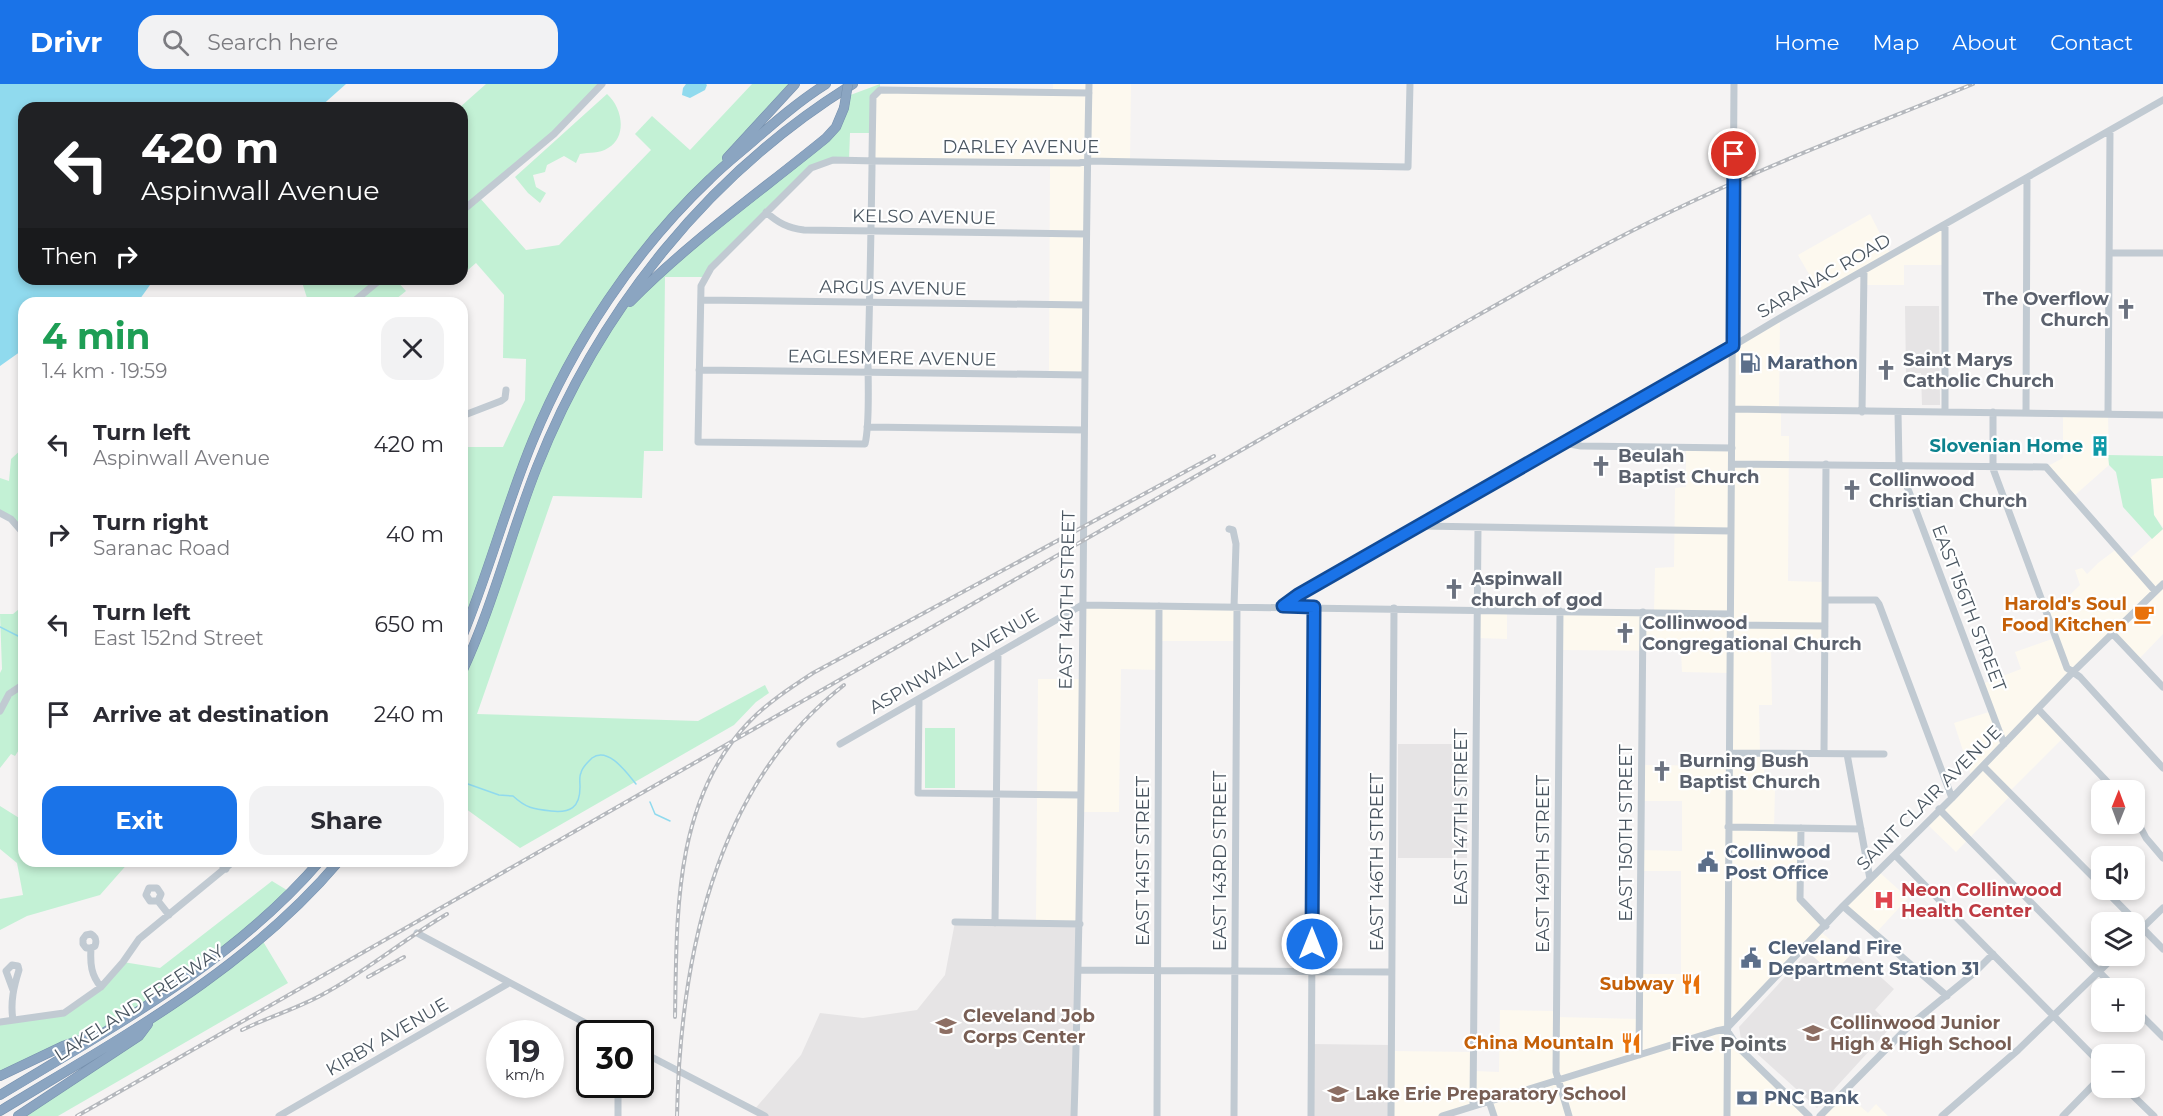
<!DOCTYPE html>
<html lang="en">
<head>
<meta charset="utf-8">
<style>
  :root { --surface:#fff; --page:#f2f2f3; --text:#2b2b33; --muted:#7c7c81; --accent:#1a73e8 }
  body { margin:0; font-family:Montserrat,sans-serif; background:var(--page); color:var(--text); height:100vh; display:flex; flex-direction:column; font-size:22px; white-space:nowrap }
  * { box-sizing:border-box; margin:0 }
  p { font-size:20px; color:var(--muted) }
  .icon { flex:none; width:33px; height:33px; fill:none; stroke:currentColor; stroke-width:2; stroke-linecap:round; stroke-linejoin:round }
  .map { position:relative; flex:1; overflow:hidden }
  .drawer { position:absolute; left:18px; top:213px; width:450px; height:570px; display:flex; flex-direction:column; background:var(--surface); border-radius:18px; box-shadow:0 3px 9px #0003 }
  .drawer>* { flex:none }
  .hud { position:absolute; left:18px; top:18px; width:450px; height:183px; border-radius:18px; box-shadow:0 3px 9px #0003; background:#202124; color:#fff; overflow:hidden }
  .needle { width:39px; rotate:1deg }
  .controls { position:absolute; left:2091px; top:696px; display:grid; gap:12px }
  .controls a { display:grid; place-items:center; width:54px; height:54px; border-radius:12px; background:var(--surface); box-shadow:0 3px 9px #0003; font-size:30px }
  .speed { position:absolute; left:486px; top:936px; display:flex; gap:12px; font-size:30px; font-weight:700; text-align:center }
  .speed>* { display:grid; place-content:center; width:78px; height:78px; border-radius:50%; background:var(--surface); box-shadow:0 3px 9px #0003; line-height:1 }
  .speed small { font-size:15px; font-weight:400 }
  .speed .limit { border:3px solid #111; border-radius:9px; background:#fff; color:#111 }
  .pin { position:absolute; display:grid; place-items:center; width:51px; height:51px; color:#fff; margin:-26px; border:3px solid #fff; border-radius:50%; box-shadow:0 2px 6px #0007 }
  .me { position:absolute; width:66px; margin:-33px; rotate:0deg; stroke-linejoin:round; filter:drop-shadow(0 0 4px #0008) }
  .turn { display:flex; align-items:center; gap:21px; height:126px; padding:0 24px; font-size:27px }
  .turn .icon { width:78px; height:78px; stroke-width:2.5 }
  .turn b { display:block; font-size:42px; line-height:51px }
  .then { display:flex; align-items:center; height:57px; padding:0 24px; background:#0003; gap:12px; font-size:22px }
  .round { display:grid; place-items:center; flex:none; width:63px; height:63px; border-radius:18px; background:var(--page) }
  .overview { display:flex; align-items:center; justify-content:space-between; height:102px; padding:0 24px }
  h1 { font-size:36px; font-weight:700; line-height:45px; color:#1e9e55 }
  .cta { display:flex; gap:12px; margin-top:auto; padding:12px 24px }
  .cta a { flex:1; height:69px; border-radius:18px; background:var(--accent); color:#fff; font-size:24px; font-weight:700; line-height:69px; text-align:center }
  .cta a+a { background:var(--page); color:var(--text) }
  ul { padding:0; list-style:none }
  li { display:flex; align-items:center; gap:18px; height:90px; padding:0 24px }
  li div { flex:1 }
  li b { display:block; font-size:22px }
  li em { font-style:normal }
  header { display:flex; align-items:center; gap:36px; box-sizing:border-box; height:84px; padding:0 30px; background:var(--accent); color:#fff }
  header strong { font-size:28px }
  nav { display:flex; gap:33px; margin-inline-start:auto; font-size:21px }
  .search { width:420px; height:54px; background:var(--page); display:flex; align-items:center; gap:15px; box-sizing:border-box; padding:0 21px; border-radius:18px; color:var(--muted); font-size:22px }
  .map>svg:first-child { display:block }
</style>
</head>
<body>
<header>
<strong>Drivr</strong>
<div class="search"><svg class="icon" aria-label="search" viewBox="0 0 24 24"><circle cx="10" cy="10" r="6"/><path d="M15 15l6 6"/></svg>Search here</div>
<nav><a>Home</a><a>Map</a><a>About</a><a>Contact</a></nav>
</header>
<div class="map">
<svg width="2163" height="1032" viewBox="0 0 2163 1032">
  <rect width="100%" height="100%" fill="#f5f3f3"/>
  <path fill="#fdf9ef" d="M1053,0h78l-1,78 -42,-1 -4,214h-35l1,-212 -178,-2 3,-68 178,-1z
    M1870,130l21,41 54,-30v40h-41v20h-40v-13l-43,23 -23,-40z
    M1780,234l-1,92 2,1v25h8l-1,145 37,1v63h-54l1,60h-13l1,48h4v36h11l-1,39h27l-1,71 26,27 -5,6 28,24 -16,18 -29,-26 -77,81 11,18 71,69h-315l-5,-15 -47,15h-51v-65l83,1v19l25,1 1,-62 57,1v6l82,2 1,-45h41v-103h-40v-21l41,1v-50h-41l1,-36 87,1v-93l-47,-1 -1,-21 -121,-1v-39l94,1 1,-44 19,-1 1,-79 11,-1v-40h46l1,-101z
    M2063,329l45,1 1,51 -35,31 -28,-29 17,-9z
    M2149,373h14v70l-9,-12z
    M2163,445v105l-25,26 -26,-27 -74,76 26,28 -55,55 2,3 -55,57 -30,-29 46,-45 -18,-55 38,-12 -10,-27 39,-15 -6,-17 40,-14 -8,-21 33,-32 -5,-15 7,-2 5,6 11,-11 20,-15 10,12z
    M1082,521l155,2 -1,34h-77v29l-38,-1 -2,143h-38l-1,112h-44l2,-245h43z
    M1477,526h30v29l-30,-1z
    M1878,787l30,27 -33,36 -32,-28z
    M1844,1008l24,21 8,-9 12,12h-68z"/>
  <path fill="#e6e4e5" d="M1905,222h34l1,99h-18l-1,-32h-15z
    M1398,660h70l-1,114h-69z
    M955,838l125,2 -6,192h-309l-11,-6 47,-55 19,-42 43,5 54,-8 28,-35z
    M1808,868l25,22 20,-22 41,37 -19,21 17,16 -75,82 -76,-69 -2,-12z
    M1311,960l80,1v71h-80z"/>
  <path fill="#c3f1d5" d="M486,0h116l-48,50 -75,63 47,53 33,-5 92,-95 -16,-16 17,-18 38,34 62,-66h43l-171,195 -78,131 -84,227v-190h41l22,-47 1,-41 -23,-1 1,-63 -28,-32 -14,12v-167h-3z
    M880,0v6l-5,3 -3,40h-22l-1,27 -38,8 -106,109h-40l-2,174h-19l-2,47 -89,-2 -76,218 221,7 67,-36 4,8 -13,9 -22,23 -214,123 -58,-42v-134l75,-204 77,-150 56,-55 166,-136 9,-30z
    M607,10c15,13 21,42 1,54 -9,6 -19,4 -28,6l-4,9 -12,-7 -17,9 -2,7 -12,3 3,12 10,6 -6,10 -12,-10 -13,-16z
    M301,195h94l11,12 -15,12h-87l3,-5z
    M24,363v87l-24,-21v-35l9,3 2,-22z
    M2108,371l55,1v22l-12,1 3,36 9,14 -11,10 -29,-32 -7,-35 -7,-7z
    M24,521v137l-9,14 -4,-2 -11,14v-95l2,-4 -2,-55h13z
    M925,644h30v60h-30z
    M0,722l24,15v40h106l-30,34 -73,21 -27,14v-31l23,-4 -6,-32 -17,-14z
    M272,797l18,11 -61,55 -127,86 -102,43v-54l64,-9 32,-23 27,-28 37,6z
    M261,854l27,45 -230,133h-40l87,-57 47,-40z"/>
  <path fill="#90daee" d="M0,0h346l-27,24h-295v171h126v6l-13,18h-113v46l-24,17z
    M686,0h20l1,1 -2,5 -15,8 -8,-3 1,-7z"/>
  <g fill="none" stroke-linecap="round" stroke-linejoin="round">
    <path stroke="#90daee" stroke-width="1.5" d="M0,543l18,9 6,-9
      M462,701l6,-1 31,11 14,1c13,12 20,13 38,15 19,2 29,-3 29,-24 0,-5 -1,-11 1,-14 1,-6 7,-11 11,-15 16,-12 35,15 44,26
      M650,718l5,12 15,7"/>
    <g stroke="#7690ad" stroke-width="10">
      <path id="highway" d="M727,74l68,-74
        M630,218c60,-61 130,-110 196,-164l10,-11 8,-19
        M462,553c27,-65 44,-132 71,-197 40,-97 101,-189 177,-261 13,-13 27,-24 41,-36 24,-21 48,-42 75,-59
        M462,588c31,-66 48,-137 75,-205 62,-157 172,-294 316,-383
        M0,992l63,-30 23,-8
        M0,1011c113,-68 233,-133 320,-234
        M0,1027c120,-73 247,-141 339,-250
        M18,1032l121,-80 9,-12"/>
    </g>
    <path stroke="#c1cad2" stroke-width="7" d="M1089,9l-209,-3 -7,7 -1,58v12c-1,64 -2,129 -4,194 0,23 2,63 -3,83l-167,-2 3,-156 10,-18 100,-100 22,-8 44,1 202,2 9,-2 320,6 2,-83
      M462,127l92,-77 48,-50
      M766,128c12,11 22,16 38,18l282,4
      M2109,169h54
      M701,216l384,5
      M352,219l29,-24
      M699,286l385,5
      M1732,325l431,6
      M1862,328l2,-141
      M1898,328l1,53 105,279
      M1945,328v-187
      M1993,328v54
      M2026,329l1,-235
      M2108,330l2,-283
      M462,332l39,-15 4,-3 1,-8
      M867,343l217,3
      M1563,359l18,3 151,2
      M1732,380l314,3 109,124
      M1992,382l75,202 13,9 83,91
      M0,429l11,6 13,15
      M1422,442l309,5
      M1229,445l4,1 3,14 -2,63
      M1825,516h51l3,4 73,194
      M1283,522l15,-11 435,-249 47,-28 383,-218
      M1560,527l-4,461 13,44
      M1730,541l95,1
      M2112,549l51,54
      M919,615l-1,94 162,2
      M2038,625l77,81
      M0,627l9,-17 15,-10
      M840,660l242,-139 648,9
      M1729,669l155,1
      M1824,669l2,-289
      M1847,670l23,125
      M1983,682l119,120
      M1939,725l176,179
      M2134,731l12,23 17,20
      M1728,743l133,2
      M1801,744l-1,71 26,27
      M1895,771l207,210
      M218,777l8,8
      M2105,806l58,59
      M158,817l3,-7 -4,-6h-8l-3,7 4,6h8l11,14
      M1843,822l104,90
      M955,838l125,2
      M995,839l3,-270
      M417,849l189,101
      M2134,852l29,-28
      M91,864h-5l-3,-4v-5l3,-4 5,-1c5,3 6,6 4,12l-4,2c-1,16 0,27 10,39
      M1079,886l312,2
      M2134,924l29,29
      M13,936c-3,-18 1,-34 6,-50l-1,-4 -6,-1 -6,6 7,19
      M0,938l64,-9 37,-26 22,-25 16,-23 95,-78
      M1726,945l12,18 71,69
      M640,967l125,65
      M1639,971l4,-443
      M2125,1004l29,28
      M1489,1017l5,15
      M1473,1022l5,-579
      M279,1032l230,-133
      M618,1032v-32
      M1074,1032c11,-344 8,-688 15,-1032
      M1157,1032l2,-510
      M1234,1032l3,-509
      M1311,1032l3,-509
      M1391,1032l3,-508
      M1442,1032l274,-85 10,-2 117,-123 109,-108 120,-125 91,-89
      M1727,1032l6,-881
      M1820,1032l89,-90 65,-53 19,-19
      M1942,1032l76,-66 97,-94
      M2063,1032l39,-40"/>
    <use href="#highway" stroke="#8ba5c1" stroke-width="9"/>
    <g stroke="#b5b8bd" stroke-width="4">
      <path id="rail" d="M368,893l36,-20
        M675,933c2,-101 -2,-215 73,-294 19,-20 42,-35 65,-50l401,-217
        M242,946c28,-14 58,-22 85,-38 42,-23 79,-54 120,-78
        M77,1032l1343,-768c82,-46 163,-94 248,-135 99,-48 203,-87 305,-129
        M677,1032c3,-156 37,-330 167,-431"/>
    </g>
    <use href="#rail" stroke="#fff" stroke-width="1.5" stroke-dasharray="4.5" stroke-linecap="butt"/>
    <g stroke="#7690ad" stroke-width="10" stroke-linecap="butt">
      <path id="highway-bridge" d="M844,24l4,-24"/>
    </g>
    <path stroke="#c1cad2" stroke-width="7" d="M1733,151l1,-151"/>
    <use href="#highway-bridge" stroke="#8ba5c1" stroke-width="9"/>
  </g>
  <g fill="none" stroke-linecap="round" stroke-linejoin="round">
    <g stroke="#114b97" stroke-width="15">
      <path id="route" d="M1312,860l2,-337 -31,-1 15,-11 435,-249 1,-192"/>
    </g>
    <use href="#route" stroke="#1a73e8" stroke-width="10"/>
  </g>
  <defs>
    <g id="church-bare" transform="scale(1.62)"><path d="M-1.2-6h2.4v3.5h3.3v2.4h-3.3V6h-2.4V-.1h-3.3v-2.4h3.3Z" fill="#6b7280" stroke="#fff" stroke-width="2.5" paint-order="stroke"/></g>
    <g id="fuel-bare" transform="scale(1.62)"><path d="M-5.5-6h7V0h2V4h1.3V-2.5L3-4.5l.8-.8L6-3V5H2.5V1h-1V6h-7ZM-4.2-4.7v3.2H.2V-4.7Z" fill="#5c6f8a" stroke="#fff" stroke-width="2.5" paint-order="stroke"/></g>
    <g id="building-bare" transform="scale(1.62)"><path d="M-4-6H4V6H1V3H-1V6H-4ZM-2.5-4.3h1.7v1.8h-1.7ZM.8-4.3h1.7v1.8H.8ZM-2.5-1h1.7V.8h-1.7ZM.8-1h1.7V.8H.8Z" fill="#0f9aa8" stroke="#fff" stroke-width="2.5" paint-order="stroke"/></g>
    <g id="cafe-bare" transform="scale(1.62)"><path d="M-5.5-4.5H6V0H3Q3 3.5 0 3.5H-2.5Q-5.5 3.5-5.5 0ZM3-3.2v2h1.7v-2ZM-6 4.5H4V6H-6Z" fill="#e8710a" stroke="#fff" stroke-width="2.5" paint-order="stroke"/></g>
    <g id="civic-bare" transform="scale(1.62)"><path d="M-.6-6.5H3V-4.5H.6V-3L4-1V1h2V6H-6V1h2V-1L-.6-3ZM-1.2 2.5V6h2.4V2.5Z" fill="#5c6f8a" stroke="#fff" stroke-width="2.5" paint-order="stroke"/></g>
    <g id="hospital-bare" transform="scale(1.62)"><path d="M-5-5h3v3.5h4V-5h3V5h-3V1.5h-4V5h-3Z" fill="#e0444e" stroke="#fff" stroke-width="2.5" paint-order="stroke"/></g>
    <g id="restaurant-bare" transform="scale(1.62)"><path d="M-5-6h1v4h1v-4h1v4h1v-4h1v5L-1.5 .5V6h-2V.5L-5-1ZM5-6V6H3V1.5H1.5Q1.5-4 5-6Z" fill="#e8710a" stroke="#fff" stroke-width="2.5" paint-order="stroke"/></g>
    <g id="school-bare" transform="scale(1.62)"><path d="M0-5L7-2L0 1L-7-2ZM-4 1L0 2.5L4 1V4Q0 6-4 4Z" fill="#8d6e63" stroke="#fff" stroke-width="2.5" paint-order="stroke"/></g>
    <g id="bank-bare" transform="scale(1.62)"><path d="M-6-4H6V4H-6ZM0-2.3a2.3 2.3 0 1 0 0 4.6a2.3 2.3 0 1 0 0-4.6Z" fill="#5c6f8a" stroke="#fff" stroke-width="2.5" paint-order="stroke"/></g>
  </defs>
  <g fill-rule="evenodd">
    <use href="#church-bare" x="2126" y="225"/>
    <use href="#fuel-bare" x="1750" y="279"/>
    <use href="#church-bare" x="1886" y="286"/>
    <use href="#building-bare" x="2100" y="362"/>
    <use href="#church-bare" x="1601" y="382"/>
    <use href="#church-bare" x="1852" y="406"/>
    <use href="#church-bare" x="1454" y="505"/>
    <use href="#cafe-bare" x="2144" y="530"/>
    <use href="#church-bare" x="1625" y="549"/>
    <use href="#church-bare" x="1662" y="687"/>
    <use href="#civic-bare" x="1708" y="778"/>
    <use href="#hospital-bare" x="1884" y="816"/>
    <use href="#civic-bare" x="1751" y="874"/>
    <use href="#restaurant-bare" x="1691" y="900"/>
    <use href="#school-bare" x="946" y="942"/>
    <use href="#school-bare" x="1813" y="949"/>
    <use href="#restaurant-bare" x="1631" y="959"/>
    <use href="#school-bare" x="1338" y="1010"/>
    <use href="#bank-bare" x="1747" y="1014"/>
  </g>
  <g text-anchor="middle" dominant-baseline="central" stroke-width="4.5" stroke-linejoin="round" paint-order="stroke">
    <g font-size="18" fill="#4a5661" stroke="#fff">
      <text x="1021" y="63">DARLEY AVENUE</text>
      <text transform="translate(924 133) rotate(1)">KELSO AVENUE</text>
      <text transform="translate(1824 192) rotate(-30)">SARANAC ROAD</text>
      <text transform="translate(893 204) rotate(1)">ARGUS AVENUE</text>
      <text transform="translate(892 274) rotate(1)">EAGLESMERE AVENUE</text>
      <text transform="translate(1067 516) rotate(-89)">EAST 140TH STREET</text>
      <text transform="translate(1969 524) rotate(69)">EAST 156TH STREET</text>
      <text transform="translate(954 577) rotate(-30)">ASPINWALL AVENUE</text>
      <text transform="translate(1929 714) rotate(-45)">SAINT CLAIR AVENUE</text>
      <text transform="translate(1461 733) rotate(-90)">EAST 147TH STREET</text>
      <text transform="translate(1626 749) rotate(-90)">EAST 150TH STREET</text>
      <text transform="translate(1143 777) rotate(-90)">EAST 141ST STREET</text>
      <text transform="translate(1220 777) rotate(-90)">EAST 143RD STREET</text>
      <text transform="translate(1377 778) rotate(-90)">EAST 146TH STREET</text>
      <text transform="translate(1543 780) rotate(-90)">EAST 149TH STREET</text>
      <text transform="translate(139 919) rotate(-33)">LAKELAND FREEWAY</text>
      <text transform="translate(387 953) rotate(-30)">KIRBY AVENUE</text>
    </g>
    <g font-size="18" font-weight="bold" fill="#5b616d" stroke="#fff" text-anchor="start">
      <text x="2109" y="215" text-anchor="end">The Overflow<tspan x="2109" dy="21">Church</tspan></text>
      <text x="1903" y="276">Saint Marys<tspan x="1903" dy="21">Catholic Church</tspan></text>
      <text x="1618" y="372">Beulah<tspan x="1618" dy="21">Baptist Church</tspan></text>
      <text x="1869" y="396">Collinwood<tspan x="1869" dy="21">Christian Church</tspan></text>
      <text x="1471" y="495">Aspinwall<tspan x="1471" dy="21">church of god</tspan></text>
      <text x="1642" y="539">Collinwood<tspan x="1642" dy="21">Congregational Church</tspan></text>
      <text x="1679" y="677">Burning Bush<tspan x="1679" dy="21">Baptist Church</tspan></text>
    </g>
    <g font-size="18" font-weight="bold" fill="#4e5e75" stroke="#fff" text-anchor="start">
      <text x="1767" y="279">Marathon</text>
      <text x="1725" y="768">Collinwood<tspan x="1725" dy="21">Post Office</tspan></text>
      <text x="1768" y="864">Cleveland Fire<tspan x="1768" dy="21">Department Station 31</tspan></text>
      <text x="1764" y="1014">PNC Bank</text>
    </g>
    <g font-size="18" font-weight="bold" fill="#0d838f" stroke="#fff" text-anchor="end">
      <text x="2083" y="362">Slovenian Home</text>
    </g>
    <g font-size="18" font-weight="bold" fill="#c56008" stroke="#fff" text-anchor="end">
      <text x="2127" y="520">Harold's Soul<tspan x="2127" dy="21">Food Kitchen</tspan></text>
      <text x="1674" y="900">Subway</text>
      <text x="1614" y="959">China MountaIn</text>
    </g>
    <g font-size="18" font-weight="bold" fill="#be3a42" stroke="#fff" text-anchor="start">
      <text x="1901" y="806">Neon Collinwood<tspan x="1901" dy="21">Health Center</tspan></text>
    </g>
    <g font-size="18" font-weight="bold" fill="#785e54" stroke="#fff" text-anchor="start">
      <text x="963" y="932">Cleveland Job<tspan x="963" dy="21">Corps Center</tspan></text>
      <text x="1830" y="939">Collinwood Junior<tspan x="1830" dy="21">High &amp; High School</tspan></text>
      <text x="1355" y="1010">Lake Erie Preparatory School</text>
    </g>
    <g font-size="20" font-weight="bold" fill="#5f6368" stroke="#fff">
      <text x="1729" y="960">Five Points</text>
    </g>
  </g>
</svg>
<div class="controls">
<a><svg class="needle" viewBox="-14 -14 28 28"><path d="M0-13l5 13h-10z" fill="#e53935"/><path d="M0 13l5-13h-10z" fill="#7c7c81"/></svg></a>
<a><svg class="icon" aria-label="sound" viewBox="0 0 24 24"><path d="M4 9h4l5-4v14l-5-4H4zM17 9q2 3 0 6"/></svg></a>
<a><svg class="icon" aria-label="layers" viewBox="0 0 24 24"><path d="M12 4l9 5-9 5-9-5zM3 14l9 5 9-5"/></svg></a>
<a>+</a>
<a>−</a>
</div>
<div class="speed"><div>19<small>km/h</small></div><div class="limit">30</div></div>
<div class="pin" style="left:1734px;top:70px;background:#d93025"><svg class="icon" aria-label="arrive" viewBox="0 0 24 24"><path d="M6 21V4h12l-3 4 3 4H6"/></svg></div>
<svg class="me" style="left:1312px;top:860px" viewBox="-20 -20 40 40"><circle r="17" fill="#1a73e8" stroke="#fff" stroke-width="3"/><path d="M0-11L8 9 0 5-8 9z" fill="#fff"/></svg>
<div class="hud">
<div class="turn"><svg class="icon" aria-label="left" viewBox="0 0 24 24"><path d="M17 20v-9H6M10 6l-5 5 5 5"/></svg><div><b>420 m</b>Aspinwall Avenue</div></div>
<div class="then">Then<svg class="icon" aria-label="right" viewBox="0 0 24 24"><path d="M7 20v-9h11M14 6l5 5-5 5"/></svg></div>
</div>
<section class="drawer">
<div class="overview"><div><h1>4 min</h1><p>1.4 km · 19:59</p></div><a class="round"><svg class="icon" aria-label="close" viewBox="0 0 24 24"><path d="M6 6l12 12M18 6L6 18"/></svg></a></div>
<ul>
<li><svg class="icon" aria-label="left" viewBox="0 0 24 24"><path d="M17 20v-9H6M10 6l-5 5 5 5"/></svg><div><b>Turn left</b><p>Aspinwall Avenue</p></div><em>420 m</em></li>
<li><svg class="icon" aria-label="right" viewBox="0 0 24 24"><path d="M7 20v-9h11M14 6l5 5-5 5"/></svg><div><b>Turn right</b><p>Saranac Road</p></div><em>40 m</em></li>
<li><svg class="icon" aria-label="left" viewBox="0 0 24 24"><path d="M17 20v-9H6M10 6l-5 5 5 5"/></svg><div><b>Turn left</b><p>East 152nd Street</p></div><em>650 m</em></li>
<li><svg class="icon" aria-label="arrive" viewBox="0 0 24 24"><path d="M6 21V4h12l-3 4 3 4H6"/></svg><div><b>Arrive at destination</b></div><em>240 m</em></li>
</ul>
<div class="cta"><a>Exit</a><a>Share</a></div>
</section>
</div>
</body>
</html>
